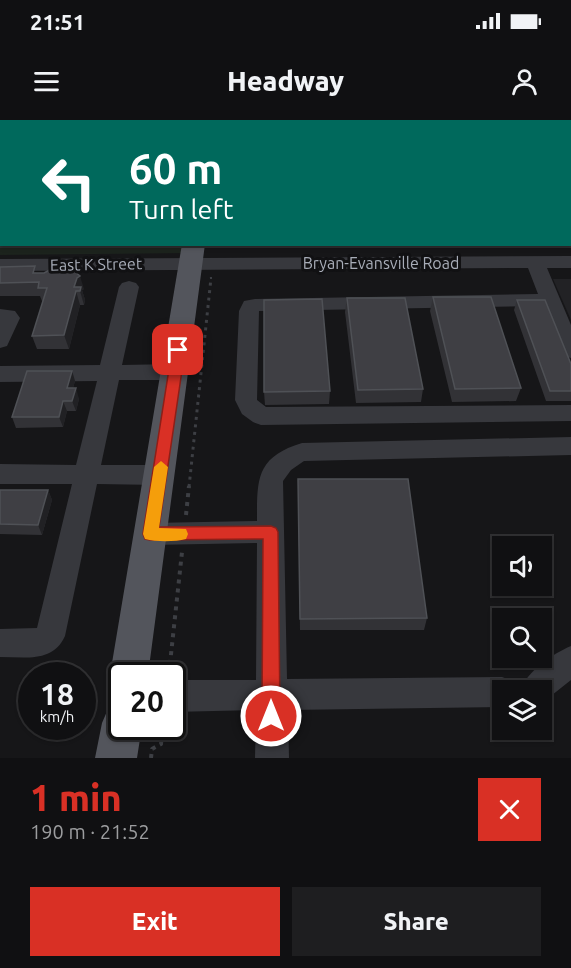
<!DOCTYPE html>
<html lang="en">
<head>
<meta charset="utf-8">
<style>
  :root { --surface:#101012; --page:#1e1e20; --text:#f1f3f6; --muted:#9c9d9f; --line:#303032; --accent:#d93025 }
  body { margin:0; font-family:Ubuntu,sans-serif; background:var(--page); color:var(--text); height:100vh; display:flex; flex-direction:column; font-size:22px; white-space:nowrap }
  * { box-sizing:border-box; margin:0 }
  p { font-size:20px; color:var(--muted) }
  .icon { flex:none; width:33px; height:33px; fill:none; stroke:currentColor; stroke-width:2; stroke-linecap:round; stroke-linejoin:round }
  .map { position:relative; height:638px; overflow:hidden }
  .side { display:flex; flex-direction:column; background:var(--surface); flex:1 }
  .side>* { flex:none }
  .top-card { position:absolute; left:0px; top:0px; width:572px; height:126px; box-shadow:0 2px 4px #0004,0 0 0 2px var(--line); background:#00695c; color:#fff; overflow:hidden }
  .buttons { position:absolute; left:492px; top:416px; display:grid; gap:12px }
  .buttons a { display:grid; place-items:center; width:60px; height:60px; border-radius:0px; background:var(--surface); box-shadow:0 2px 4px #0004,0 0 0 2px var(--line); font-size:30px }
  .speed { position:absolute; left:18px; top:542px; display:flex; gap:12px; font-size:30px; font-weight:700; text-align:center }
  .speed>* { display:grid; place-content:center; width:78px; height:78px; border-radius:50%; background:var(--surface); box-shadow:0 2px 4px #0004,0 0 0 2px var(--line); line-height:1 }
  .speed small { font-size:15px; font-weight:400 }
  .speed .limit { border:3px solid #111; border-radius:9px; background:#fff; color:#111 }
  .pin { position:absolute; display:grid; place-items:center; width:51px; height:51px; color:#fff; margin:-26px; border-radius:12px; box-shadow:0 3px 9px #0006 }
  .me { position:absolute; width:66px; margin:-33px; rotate:0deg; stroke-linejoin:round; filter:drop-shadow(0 0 4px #0008) }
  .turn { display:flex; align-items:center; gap:21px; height:126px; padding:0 30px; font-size:27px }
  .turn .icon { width:78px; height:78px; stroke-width:2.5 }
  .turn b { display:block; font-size:42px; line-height:51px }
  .round { display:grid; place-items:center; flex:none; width:63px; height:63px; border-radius:0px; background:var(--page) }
  .headline { display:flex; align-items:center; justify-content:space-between; height:102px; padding:0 30px }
  h1 { font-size:36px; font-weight:800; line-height:45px; color:var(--accent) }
  .primary-button { display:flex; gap:12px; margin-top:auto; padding:12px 30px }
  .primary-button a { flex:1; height:69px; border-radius:0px; background:var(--accent); color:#fff; font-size:24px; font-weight:800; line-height:69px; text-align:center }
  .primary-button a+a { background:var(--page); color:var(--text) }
  .status { display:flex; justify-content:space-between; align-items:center; height:42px; padding:0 30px; background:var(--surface); direction:ltr }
  .status svg { height:16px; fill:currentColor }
  header { display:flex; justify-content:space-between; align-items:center; height:78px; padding:0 30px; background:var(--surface); font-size:27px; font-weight:800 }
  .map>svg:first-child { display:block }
</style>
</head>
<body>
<div class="status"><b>21:51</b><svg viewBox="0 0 49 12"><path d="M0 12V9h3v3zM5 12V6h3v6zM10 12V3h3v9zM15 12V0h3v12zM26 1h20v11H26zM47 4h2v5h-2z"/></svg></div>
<header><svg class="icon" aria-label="menu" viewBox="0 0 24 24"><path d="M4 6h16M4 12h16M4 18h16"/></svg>Headway<svg class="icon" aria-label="person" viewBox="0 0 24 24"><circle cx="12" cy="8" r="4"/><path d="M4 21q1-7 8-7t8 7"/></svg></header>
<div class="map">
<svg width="571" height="638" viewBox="0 0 571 638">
  <rect width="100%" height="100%" fill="#161618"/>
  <path fill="#222225" d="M553,159h18v41z"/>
  <path fill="#1c231d" d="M0,0h207l-205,2v122l190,1 -1,8 -191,2z"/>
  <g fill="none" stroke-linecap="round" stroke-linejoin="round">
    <path stroke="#3d3f44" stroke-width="2" stroke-dasharray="2 3" stroke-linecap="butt" d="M211,159v-2"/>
    <path stroke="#3d3f44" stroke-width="3" stroke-dasharray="3 4.5" stroke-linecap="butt" d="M189,367l22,-209"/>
    <path stroke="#3d3f44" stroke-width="4" stroke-dasharray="4 5" stroke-linecap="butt" d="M186,395l3,-29
      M169,553l13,-121
      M151,638l1,-9 9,-5 2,-18"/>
    <path fill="#37383d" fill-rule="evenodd" d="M571,136v12h-24l24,57v33l-8,-2 -3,-5 -17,-45 -284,5 -2,89 9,7 305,-2v16l-310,4 -8,-3 -11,-8 -7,-14 4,-89 5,-10 11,-2 283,-5 -10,-26 -528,3v-12z
      M129,161l7,2 3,4 -17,78 53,-1 8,3 3,5 -3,5 -8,3h-56l-18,85h58l9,3 4,7 -4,7 -9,3 -62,-1 -32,152c-12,27 -40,21 -65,21v-28l37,-1 35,-144h-72v-20l76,1 21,-84 -97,1v-16l100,-1 19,-78 3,-4z
      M0,189l15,2 5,7 -13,28 -7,2z
      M571,317v18l-267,6 -13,9 -8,11 4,198 215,-2 11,4 4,9h-15v17l-214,3 1,48h-34l1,-48 -84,2v-32h84l1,-137 -107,2 -9,-3 -4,-8 4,-8 9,-3 107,-2c0,-42 -1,-64 45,-78z
      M571,526v34l-29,23v-13h-22c8,-19 32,-36 51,-44z"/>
    <path fill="#53555c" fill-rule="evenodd" d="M203,0h18v2h-18z
      M182,124h23l-57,431h-26v16l-7,-3 -5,-13z
      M122,583v23h20l-5,32h-42l7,-35 6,-14z"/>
  </g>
  <path fill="#323236" d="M431,124h29l-1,3h-28z
    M0,147l37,6 47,16 -2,1 3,10 -1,5h-4l-11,44h-32l-5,-13 11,-35h-1l-2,-5h-40z
    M433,177l88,91 -5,13 -64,1 -22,-91z
    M347,178l76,91 -2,13 -65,1 -11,-91z
    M517,180l54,64v37h-25l-32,-91z
    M72,251l3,10 -2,7 6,11 -3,12h-9l-4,16 -47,1 -4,-11z
    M330,271l-1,13 -64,1 -1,-13z
    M298,359l129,139 -3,12h-124z
    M0,370h48l4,10 -10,35 -42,-1z"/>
  <path fill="#212124" d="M80,156l4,13 -2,1 3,10 -1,5 -4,-14h-4l4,14 -11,44 -5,-14 10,-48 3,-9z
    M72,251l3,10 -5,17 -3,-10z
    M76,268l3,11 -3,12 -4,-10z
    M63,281l4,10 -4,16 -4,-10z
    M48,370l4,10 -10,35 -4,-10z"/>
  <path fill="#3f3f44" stroke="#4f5156" stroke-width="1.5" d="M93,0h36v2h-37z
    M63,143l17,13 -3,2 -3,9h7l-1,4h-4l-12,44 -32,1 15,-48h-9l1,-6 -39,1v-16l35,-1 -2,7h11z
    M433,177h58l30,91 -66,1z
    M347,178h58l18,91 -65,1z
    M322,179l8,92 -66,1v-92z
    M517,180h28l26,64v27h-21z
    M27,251h45l-5,17h9l-4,13h-9l-4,16h-47z
    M298,359h110l19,139 -127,1z
    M0,370h48l-10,35 -38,-1z"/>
  <path fill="#d93025" stroke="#8d1f18" stroke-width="1.5" d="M178,226l7,4 -26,177 112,-1 5,2 2,4 2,184 -3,6 -6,3 -6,-3 -3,-6 1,-177 -113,1 -5,-1 -2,-5 29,-184z"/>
  <path fill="#f59e0b" d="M161,341l7,6 -9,61 27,1 2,5 -2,5c-11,3 -30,3 -41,0l-2,-5 11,-67z"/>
  <g text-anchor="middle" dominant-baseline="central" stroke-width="6" stroke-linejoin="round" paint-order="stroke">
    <g font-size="16" fill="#a8adb8" stroke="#111113">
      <text x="381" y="143">Bryan-Evansville Road</text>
      <text transform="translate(96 144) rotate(-1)">East K Street</text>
    </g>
  </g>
</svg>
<div class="buttons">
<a><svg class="icon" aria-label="sound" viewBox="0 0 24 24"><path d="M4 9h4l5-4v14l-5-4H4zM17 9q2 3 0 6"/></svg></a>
<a><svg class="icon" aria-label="search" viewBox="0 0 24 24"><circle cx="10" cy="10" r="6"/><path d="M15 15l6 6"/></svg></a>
<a><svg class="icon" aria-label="layers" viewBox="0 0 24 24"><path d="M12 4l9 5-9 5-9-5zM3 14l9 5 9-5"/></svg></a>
</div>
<div class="speed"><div>18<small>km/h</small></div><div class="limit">20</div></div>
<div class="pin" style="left:178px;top:230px;background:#d93025"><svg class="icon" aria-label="arrive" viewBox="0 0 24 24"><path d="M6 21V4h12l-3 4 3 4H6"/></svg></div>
<svg class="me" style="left:271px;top:596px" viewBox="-20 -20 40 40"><circle r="17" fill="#d93025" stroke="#fff" stroke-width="3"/><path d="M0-11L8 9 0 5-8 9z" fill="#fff"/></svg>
<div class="top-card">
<div class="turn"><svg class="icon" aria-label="left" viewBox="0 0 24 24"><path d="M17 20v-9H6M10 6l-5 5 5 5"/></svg><div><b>60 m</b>Turn left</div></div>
</div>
</div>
<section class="side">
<div class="headline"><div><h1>1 min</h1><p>190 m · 21:52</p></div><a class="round" style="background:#d93025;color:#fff"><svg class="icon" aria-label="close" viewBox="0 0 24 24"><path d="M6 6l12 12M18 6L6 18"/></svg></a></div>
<div class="primary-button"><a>Exit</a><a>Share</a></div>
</section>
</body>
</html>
